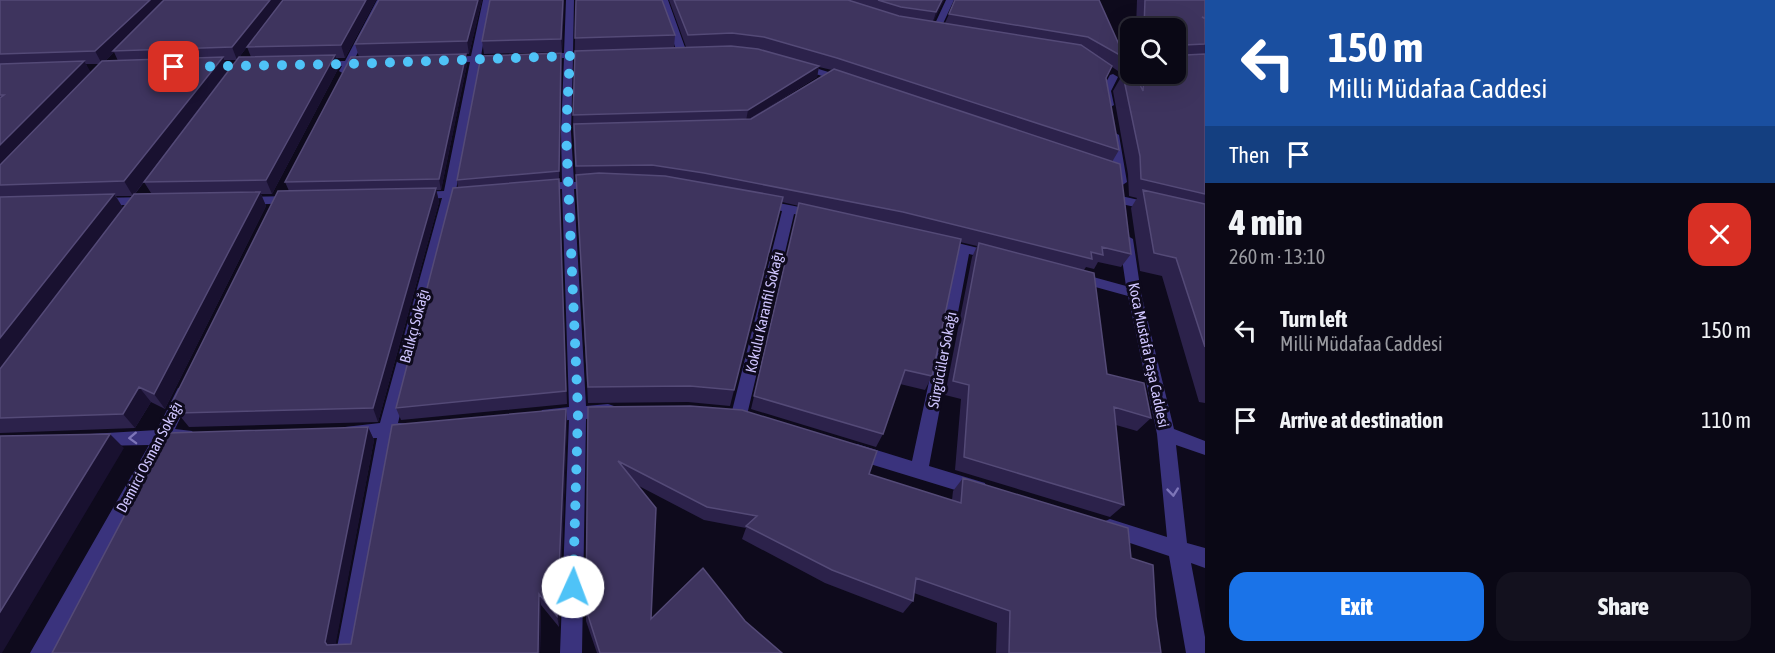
<!DOCTYPE html>
<html lang="en">
<head>
<meta charset="utf-8">
<style>
  :root { --surface:#0a0815; --page:#13111e; --text:#f1f3f6; --muted:#999aa0; --line:#2a2934; --accent:#1a73e8 }
  body { margin:0; font-family:"Asap Condensed",sans-serif; background:var(--page); color:var(--text); height:100vh; display:flex; flex-direction:column; font-size:22px; white-space:nowrap }
  * { box-sizing:border-box; margin:0 }
  p { font-size:20px; color:var(--muted) }
  .icon { flex:none; width:33px; height:33px; fill:none; stroke:currentColor; stroke-width:2; stroke-linecap:round; stroke-linejoin:round }
  .map { position:relative; flex:1; overflow:hidden }
  .sheet { display:flex; flex-direction:column; background:var(--surface); width:570px }
  .sheet>* { flex:none }
  .top-card { background:#1a4fa0; color:#fff; overflow:hidden }
  .fabs { position:absolute; left:1120px; top:18px; display:grid; gap:12px }
  .fabs a { display:grid; place-items:center; width:66px; height:66px; border-radius:12px; background:var(--surface); box-shadow:0 6px 24px #0002,0 0 0 2px var(--line); font-size:30px }
  .pin { position:absolute; display:grid; place-items:center; width:51px; height:51px; color:#fff; margin:-26px; border-radius:12px; box-shadow:0 3px 9px #0006 }
  .me { position:absolute; width:66px; margin:-33px; rotate:2deg; stroke-linejoin:round; filter:drop-shadow(0 0 4px #0008) }
  .turn { display:flex; align-items:center; gap:21px; height:126px; padding:0 24px; font-size:27px }
  .turn .icon { width:78px; height:78px; stroke-width:2.5 }
  .turn b { display:block; font-size:42px; line-height:51px }
  .then { display:flex; align-items:center; height:57px; padding:0 24px; background:#0003; gap:12px; font-size:22px }
  .round { display:grid; place-items:center; flex:none; width:63px; height:63px; border-radius:18px; background:var(--page) }
  .summary { display:flex; align-items:center; justify-content:space-between; height:102px; padding:0 24px }
  h1 { font-size:36px; font-weight:800; line-height:45px }
  .button { display:flex; gap:12px; margin-top:auto; padding:12px 24px }
  .button a { flex:1; height:69px; border-radius:18px; background:var(--accent); color:#fff; font-size:24px; font-weight:800; line-height:69px; text-align:center }
  .button a+a { background:var(--page); color:var(--text) }
  ul { padding:0; list-style:none }
  li { display:flex; align-items:center; gap:18px; height:90px; padding:0 24px }
  li div { flex:1 }
  li b { display:block; font-size:22px }
  li em { font-style:normal }
  main { display:flex; flex:1; min-height:0 }
  .map>svg:first-child { display:block }
</style>
</head>
<body>
<main>
<div class="map">
<svg width="1205" height="653" viewBox="0 0 1205 653">
  <rect width="100%" height="100%" fill="#0e0a1c"/>
  <g fill="none" stroke-linecap="round" stroke-linejoin="round">
    <path fill="#3a337d" fill-rule="evenodd" d="M377,0h8l-31,60 15,1v4l-18,1 -4,7 -3,1 -5,-3 3,-5h-27v-4l3,-1h27z
      M483,0h8l-10,56 20,-1 5,3 -5,3 -21,1 -24,128 15,-1 6,4 -6,4 -17,1 -56,225 19,1 3,5 -3,5 -22,3 -37,216h-22l41,-215 -26,1 -6,-2 -3,-5 3,-5 35,-4 62,-225 -25,2 -6,-4 6,-4 27,-1 26,-129 -23,1 -5,-3 5,-3 24,-1z
      M566,0h8l-1,53 21,-1 5,3 -5,3h-21l-2,74 3,50 22,-2 6,4 -6,4 -22,1 12,217 22,-2 6,2 2,5 -2,5 -28,3 -4,234h-22l9,-233 -21,2 -6,-2 -2,-5 2,-5 27,-3 -7,-218 -23,2 -6,-4 6,-4 23,-1 -1,-50 3,-74 -21,1 -5,-3 5,-3h21z
      M660,0h8l19,53 -2,2 -8,-2z
      M946,0h8l-14,30 -7,2 -1,-2z
      M799,63l49,15 2,2 -5,3 -49,-15 -2,-2z
      M1113,74l5,3 -7,14 3,14 -5,3 -5,-3 -3,-14 9,-16z
      M1114,132l5,3 8,47 -6,4 -6,-4 -6,-47z
      M294,196l6,4 -2,3 -55,2 -6,-4 6,-4z
      M1121,196l36,8 2,3 -6,4 -36,-8v-6z
      M147,197l6,4 -2,3 -52,2 -6,-4 6,-4z
      M763,200l52,10 6,4 -6,4 -21,-4 -47,201 -2,5 -6,2 -6,-2 -2,-5 51,-204 -23,-4 -2,-3z
      M1126,235l7,4 8,54 33,136 31,12v14l-29,-10 11,98 18,5v20l-14,-5 14,74v16h-19l-17,-97 -66,-22 -3,-6 3,-6 7,-3 57,18 -10,-103 -29,-138 -58,-16 -2,-3 7,-5 51,14 -7,-47z
      M941,239l58,14 2,3 -7,4 -25,-6 -40,212 56,17 2,6 -2,6 -7,2 -121,-37 -6,-3 -3,-5 3,-5 6,-3 55,17 45,-210 -21,-5 -2,-3z
      M184,387l6,1 2,5 -17,36 17,2 3,5 -3,5 -25,3 -114,209h-23l119,-208 -53,1 -6,-2 -3,-5 3,-5 67,-4 21,-42z"/>
  </g>
  <path fill="#2c224b" fill-rule="evenodd" d="M0,0h376l-31,58h-9l3,9 -67,127h-11l5,12 -101,203 -14,-7 -16,26 -135,5zM247,47l4,10 -107,125 7,11 -16,1 93,-124 -4,-10h13zM114,52l4,9h-13zM86,64h13l-9,9zM116,196h17l-10,12z
    M379,0h103l-13,54 -110,3 -4,-13z
    M490,0h74l-2,52 -78,2 -2,-13z
    M669,0h275l-11,21 12,2 4,-9 150,-14 26,58 -7,13 -6,-4 -6,11 13,72 -7,12 19,92 -10,13 -23,-5 -4,7 -8,-2 -2,3 23,104 44,44 -14,13 -21,-6 8,80 -14,12 -155,-47 6,-71 -16,-4 27,-138 5,-11 -17,-4 -28,134 -7,14 -25,-6 -17,50 -7,13 -125,-38 48,-203 -17,-4 -52,204 -42,-4 -100,1 -15,-276 2,-89 100,-3 -1,13 12,-1zM819,67l13,3 -82,49 67,-42z
    M1137,0h68v403l-6,-1 -37,-126 -22,-5 -9,-63 6,-10 -8,-2 -1,-22 -15,-83 15,-26 8,10 1,-1h39v-46h-40z
    M562,61l-3,119 8,224 -166,16 -5,-12 62,-220 -1,-8z
    M467,64l-26,126h-5l3,12 -61,220 -189,5 -18,-22 118,-214 -4,-9z
    M588,407l281,67 83,26 1,-9 10,-13 168,80 25,59 5,36h-165l1,-30 -83,-30 -1,8 -10,12 -78,-30 -83,-44 4,-11 -42,-8 -67,-35 14,134 94,2 37,32h-185l-11,-32v-12z
    M566,409l1,13 -8,205 -18,-22 -1,48h-488l316,-226 6,13 -39,205 16,-1z"/>
  <path fill="#191130" d="M150,0h18l-55,51 1,1 -12,12 -7,-13z
    M270,0h13l-46,60 -5,-13z
    M366,0h10l-31,58 -4,-13z
    M478,0h4l-13,54 -2,-13z
    M563,0h1l-2,52 -1,-13z
    M942,0h2l-12,25 4,-13z
    M561,53l1,8 -2,119 -1,-9z
    M466,54l1,10 -26,126 -2,-11z
    M335,55l4,12 -67,127 -6,-14z
    M223,57l5,13 -95,126 -9,-15z
    M84,61l8,13 -92,96v-25z
    M819,66l-2,11 -71,44 2,-11z
    M436,188l3,14 -61,220 -5,-14z
    M260,192l6,14 -101,203 -11,-15z
    M114,194l9,14 -123,163v-33z
    M139,387l12,15 -16,26 -12,-14z
    M566,409l1,13 -8,205 -2,-11z
    M368,427l6,13 -40,213 -9,-11z
    M110,434l14,14 -122,205h-2v-41z
    M539,594l2,11 -1,48h-2z"/>
  <path fill="#3e345e" stroke="#544a77" stroke-width="1.5" d="M0,0h150l-55,51 -95,3z
    M164,0h106l-38,47 -119,4z
    M283,0h83l-25,45 -94,2z
    M379,0h99l-11,41 -112,3z
    M490,0h73l-2,39 -79,2z
    M576,0h86l13,35 -100,3z
    M674,0h174l51,16 182,29 31,21 -6,12 13,72 -282,-92 -73,-21 -32,-4 -44,2z
    M878,0h64l-6,12 -35,-5z
    M955,0h144l26,58 -37,-21 -139,-23z
    M1145,0h60v18l-3,-1 3,2v25l-21,1v7l2,3 19,-1v140l-64,-15 -1,-23 -17,-81 5,-10h3v9h4l8,17 1,-17h32v-46h-32z
    M731,46l27,3 61,17 -71,44 -175,5 2,-64z
    M561,53l-2,118 -102,9 24,-124z
    M466,54l-27,125 -154,3 66,-125z
    M335,55l-69,125 -122,2 95,-125z
    M223,57l-99,124 -124,4v-20l102,-104z
    M84,61l-84,84v-47l4,-3h-4v-31z
    M834,69l286,95 11,90 -29,-7 1,8 -12,-3 1,7 -189,-47 -199,-39 -52,-8 -76,1 -2,-42 177,-5z
    M599,173l66,3 118,21 -49,193 -44,-4 -102,1 -12,-212z
    M559,179l7,212 -170,17 57,-220z
    M436,188l-63,220 -194,5 2,-3 -10,-5 107,-214z
    M1143,190l62,14v143l-29,-89 -22,-5z
    M260,192l-106,202 -15,-7 -16,27 -123,4v-49l134,-175z
    M114,194l-114,144v-141z
    M799,203l162,36 -29,137 -27,-6 -22,64 -129,-38z
    M979,243l115,30 13,101 37,9 7,35 -37,-11 10,98 -160,-48 5,-72 -16,-4z
    M690,406l52,4 135,41 -8,23 92,29 2,-25 165,50 3,30 22,7 3,52 5,36h-152l1,-42 -94,-33 -3,23 -81,-31 -86,-44 11,-10 -50,-9 -89,-46 38,47 -5,111 52,-51 42,53 37,32h-182l-14,-44 2,-202z
    M566,409l-9,207 -18,-22 -1,59h-486l116,-220 200,-6 -43,215 2,3 24,-1 41,-219z
    M110,434l-110,178v-176z"/>
  <defs><path id="oneway-chevron" d="M-2-3.5L2.5 0L-2 3.5" fill="none" stroke-width="1.6" stroke-linecap="round" stroke-linejoin="round" transform="scale(1.5)"/></defs>
  <g stroke="#7d75b8">
    <use href="#oneway-chevron" transform="translate(133 438) rotate(178)"/>
    <use href="#oneway-chevron" transform="translate(1173 492) rotate(84)"/>
  </g>
  <g fill="none" stroke-linecap="round" stroke-linejoin="round">
    <path stroke="#4fc3f7" stroke-width="10" stroke-dasharray="0 18" d="M174,67l174,-3 222,-8 -4,76 12,280 -5,175"/>
  </g>
  <g text-anchor="middle" dominant-baseline="central" stroke-width="6" stroke-linejoin="round" paint-order="stroke">
    <g font-size="15" fill="#cfc5ff" stroke="#0e0a1c">
      <text transform="translate(764 312) rotate(-77)">Kokulu Karanfil Sokağı</text>
      <text transform="translate(414 326) rotate(-75)">Balıkçı Sokağı</text>
      <text transform="translate(1149 355) rotate(78)">Koca Mustafa Paşa Caddesi</text>
      <text transform="translate(942 360) rotate(-79)">Sürgücüler Sokağı</text>
      <text transform="translate(149 457) rotate(-62)">Demirci Osman Sokağı</text>
    </g>
  </g>
</svg>
<div class="fabs">
<a><svg class="icon" aria-label="search" viewBox="0 0 24 24"><circle cx="10" cy="10" r="6"/><path d="M15 15l6 6"/></svg></a>
</div>
<div class="pin" style="left:174px;top:67px;background:#d93025"><svg class="icon" aria-label="arrive" viewBox="0 0 24 24"><path d="M6 21V4h12l-3 4 3 4H6"/></svg></div>
<svg class="me" style="left:573px;top:587px" viewBox="-20 -20 40 40"><circle r="19" fill="#fff"/><path d="M0-13L10 11 0 6-10 11z" fill="#4fc3f7"/></svg>
</div>
<section class="sheet">
<div class="top-card">
<div class="turn"><svg class="icon" aria-label="left" viewBox="0 0 24 24"><path d="M17 20v-9H6M10 6l-5 5 5 5"/></svg><div><b>150 m</b>Milli Müdafaa Caddesi</div></div>
<div class="then">Then<svg class="icon" aria-label="arrive" viewBox="0 0 24 24"><path d="M6 21V4h12l-3 4 3 4H6"/></svg></div>
</div>
<div class="summary"><div><h1>4 min</h1><p>260 m · 13:10</p></div><a class="round" style="background:#d93025;color:#fff"><svg class="icon" aria-label="close" viewBox="0 0 24 24"><path d="M6 6l12 12M18 6L6 18"/></svg></a></div>
<ul>
<li><svg class="icon" aria-label="left" viewBox="0 0 24 24"><path d="M17 20v-9H6M10 6l-5 5 5 5"/></svg><div><b>Turn left</b><p>Milli Müdafaa Caddesi</p></div><em>150 m</em></li>
<li><svg class="icon" aria-label="arrive" viewBox="0 0 24 24"><path d="M6 21V4h12l-3 4 3 4H6"/></svg><div><b>Arrive at destination</b></div><em>110 m</em></li>
</ul>
<div class="button"><a>Exit</a><a>Share</a></div>
</section>
</main>
</body>
</html>
